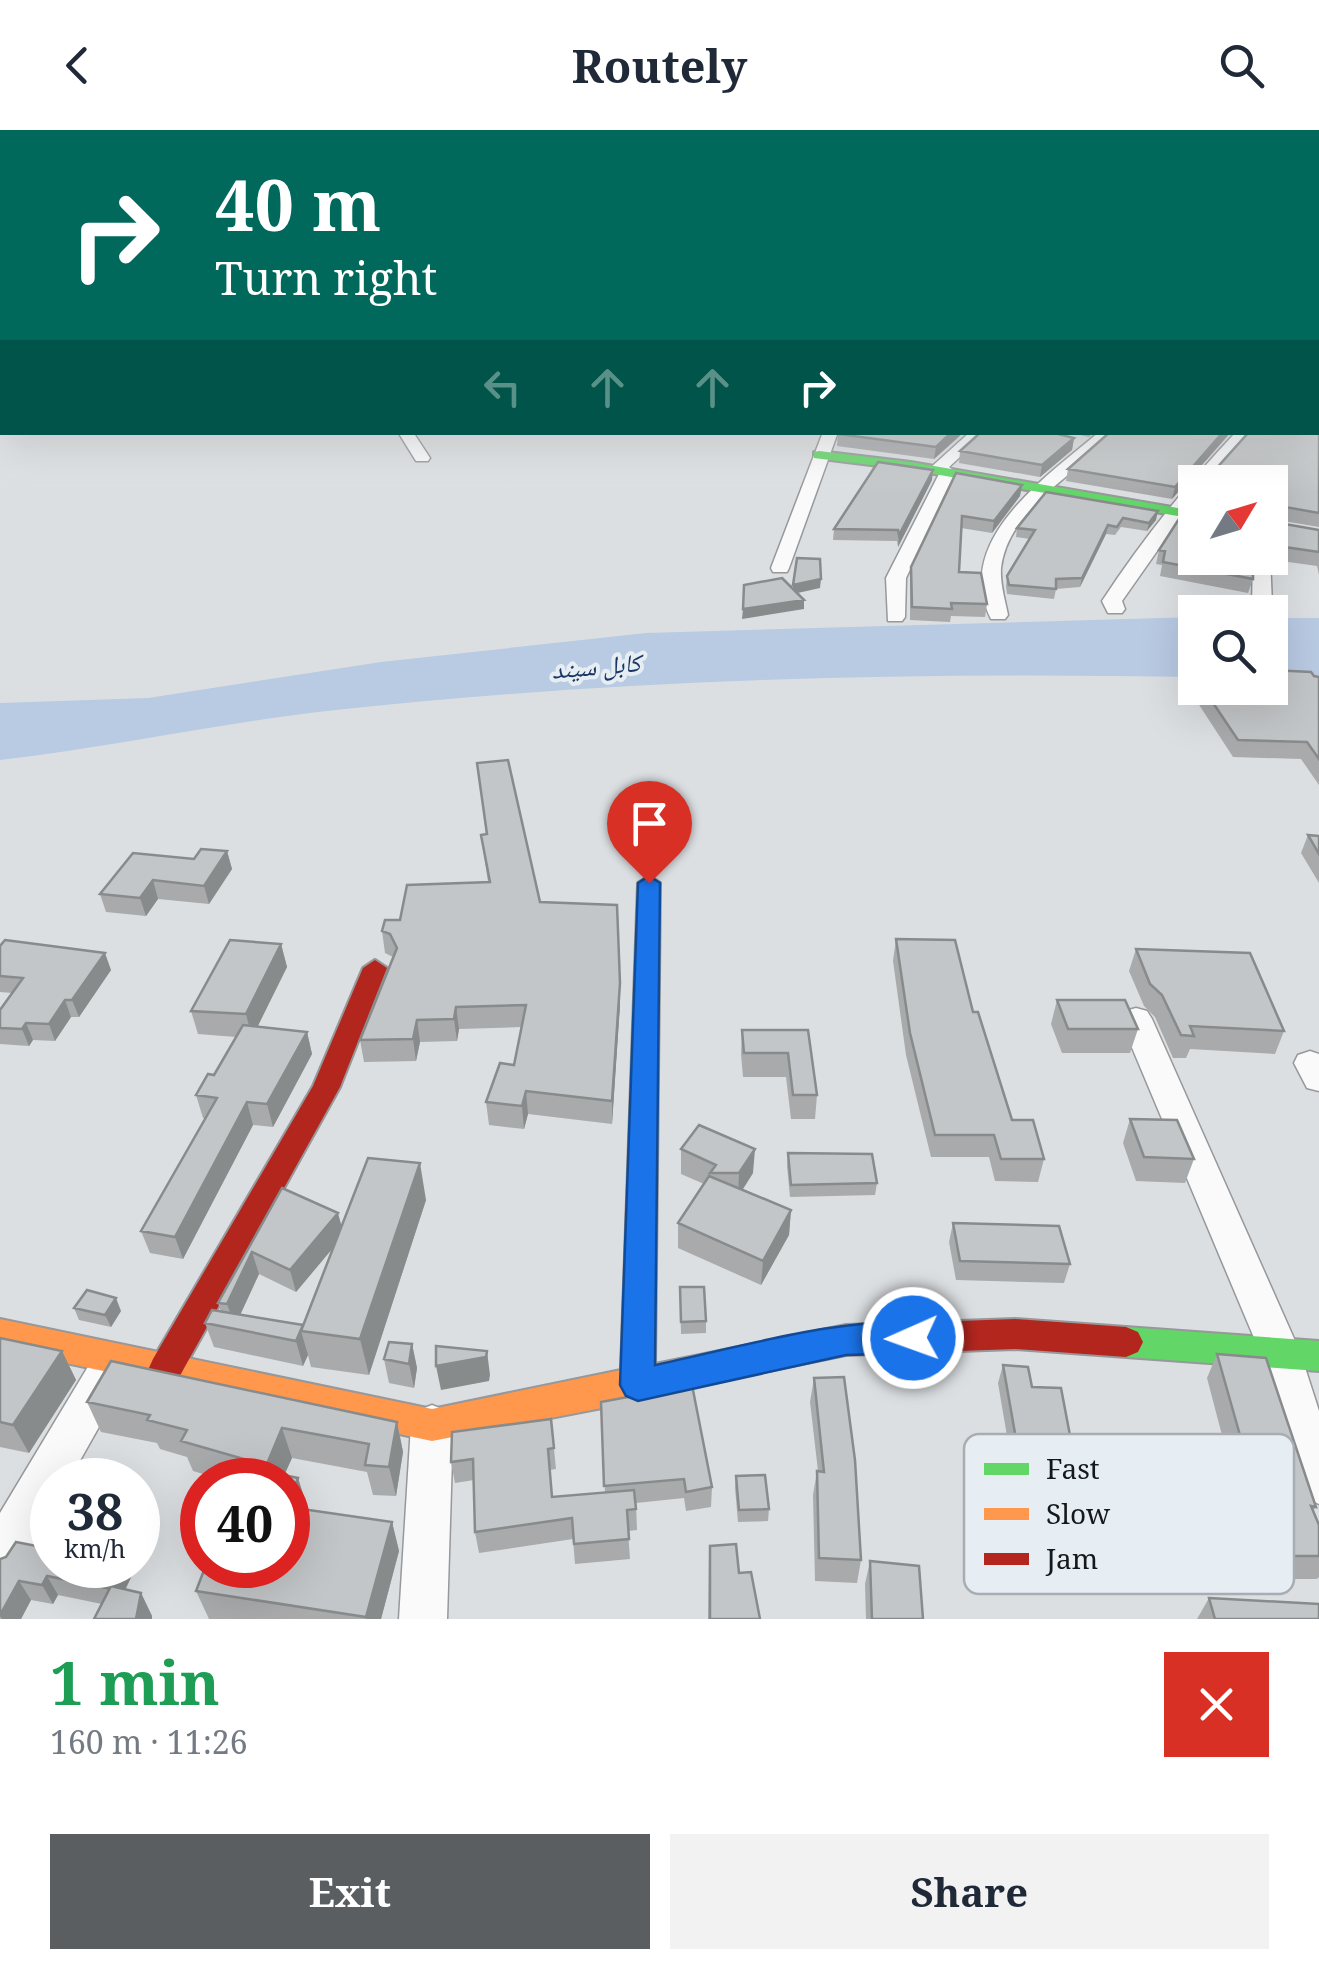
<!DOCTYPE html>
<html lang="en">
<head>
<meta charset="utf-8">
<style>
  :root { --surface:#fff; --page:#f2f2f3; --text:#1f2937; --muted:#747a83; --accent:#5b5e61 }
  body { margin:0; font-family:"Noto Serif","Noto Naskh Arabic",serif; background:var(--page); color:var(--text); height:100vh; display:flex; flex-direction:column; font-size:38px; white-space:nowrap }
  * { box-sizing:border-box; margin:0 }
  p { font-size:32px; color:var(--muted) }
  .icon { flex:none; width:55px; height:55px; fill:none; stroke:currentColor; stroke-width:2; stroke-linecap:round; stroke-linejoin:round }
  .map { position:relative; height:1489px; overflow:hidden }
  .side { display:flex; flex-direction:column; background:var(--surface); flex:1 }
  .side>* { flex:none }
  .top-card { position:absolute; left:0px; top:0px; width:1320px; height:305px; box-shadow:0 10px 40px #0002; background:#00695c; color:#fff; overflow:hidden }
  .needle { width:65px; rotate:52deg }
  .buttons { position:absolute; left:1178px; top:335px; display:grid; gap:20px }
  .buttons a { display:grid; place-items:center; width:110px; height:110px; border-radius:0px; background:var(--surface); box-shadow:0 10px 40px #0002; font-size:50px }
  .speed { position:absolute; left:30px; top:1328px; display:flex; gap:20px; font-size:50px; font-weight:700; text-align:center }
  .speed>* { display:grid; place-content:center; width:130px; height:130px; border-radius:50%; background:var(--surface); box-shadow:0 10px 40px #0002; line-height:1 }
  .speed small { font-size:25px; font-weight:400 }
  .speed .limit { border:15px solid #d22; background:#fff; color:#111 }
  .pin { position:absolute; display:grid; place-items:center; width:85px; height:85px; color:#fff; margin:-102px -42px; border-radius:50% 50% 50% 0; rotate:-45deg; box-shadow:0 0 10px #0007 }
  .pin .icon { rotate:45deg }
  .me { position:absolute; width:110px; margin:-55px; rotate:268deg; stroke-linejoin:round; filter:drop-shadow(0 0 8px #0008) }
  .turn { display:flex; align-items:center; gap:35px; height:210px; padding:0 50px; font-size:45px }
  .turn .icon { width:130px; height:130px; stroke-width:2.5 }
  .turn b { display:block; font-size:70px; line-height:85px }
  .lanes { display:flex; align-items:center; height:95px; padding:0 50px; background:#0003; justify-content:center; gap:50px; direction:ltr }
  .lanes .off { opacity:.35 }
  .round { display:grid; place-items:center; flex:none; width:105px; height:105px; border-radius:0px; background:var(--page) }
  .summary { display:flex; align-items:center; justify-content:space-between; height:170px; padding:0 50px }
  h1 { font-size:60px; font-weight:700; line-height:75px; color:#1e9e55 }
  .action { display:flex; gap:20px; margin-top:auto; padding:20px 50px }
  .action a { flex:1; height:115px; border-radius:0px; background:var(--accent); color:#fff; font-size:40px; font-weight:700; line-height:115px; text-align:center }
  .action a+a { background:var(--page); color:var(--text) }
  header { display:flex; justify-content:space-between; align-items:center; height:130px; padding:0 50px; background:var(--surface); font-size:45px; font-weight:700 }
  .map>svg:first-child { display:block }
</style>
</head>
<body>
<header><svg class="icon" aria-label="back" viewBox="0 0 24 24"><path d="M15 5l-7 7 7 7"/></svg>Routely<svg class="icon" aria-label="search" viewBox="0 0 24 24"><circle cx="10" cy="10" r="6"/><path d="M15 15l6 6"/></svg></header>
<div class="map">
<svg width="1319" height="1489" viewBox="0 0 1319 1489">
  <rect width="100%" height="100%" fill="#dcdfe2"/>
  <path fill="#b9cae3" d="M1195,487v60c-287,-5 -573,2 -859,33 -113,12 -224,37 -336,50v-57l148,-5 233,-36 265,-29z
    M1270,488h49v61l-49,-1z"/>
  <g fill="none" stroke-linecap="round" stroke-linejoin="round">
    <g stroke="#96989a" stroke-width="3">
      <path id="street" d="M1318,161h1v9h-1z
        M0,192h2v8h-2z
        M0,220h2v8h-2z
        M0,244h2v8h-2z
        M398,302h15l17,26 -2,3h-12z
        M823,302h15l-49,136 -2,4h-14l-2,-4z
        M970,302h17l-38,35 7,5 -50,106 -1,39 -3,4h-14l-2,-43 53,-104 -11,-4z
        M1099,302h17c-37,41 -108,76 -115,136 -1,16 4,32 7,47l-3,4h-14c-40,-79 57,-143 108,-187z
        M1236,302h16l-45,50h-12v15l-73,104 3,8 -3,4h-14l-6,-12c40,-61 84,-116 134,-169z
        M1270,426l2,49 -10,6 -10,-6 1,-47z
        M1136,878l11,3 5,8 148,333 19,59v93l-16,-7 -6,-15 -37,-130 -140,-333 5,-8z
        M1310,921l9,3v37l-12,-3 -13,-25 4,-8z
        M107,1224l15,6 6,13 -6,13 -53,94h-17c0,35 -18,86 -52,100v-67l92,-153z
        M432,1275l15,6 6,14 -6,194h-48l12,-194 6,-14z"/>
    </g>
    <g stroke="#96989a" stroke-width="4">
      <path id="fast" d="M819,321l92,11 284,49v8l-284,-49 -97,-12v-6z
        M1126,1197l193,14v30l-193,-14 -12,-5 -5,-10 5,-10z"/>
    </g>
    <g stroke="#96989a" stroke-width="4">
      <path id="slow" d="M649,746l11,7 -5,481 25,-5 12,4 5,11 -5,11 -54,16 -206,40 -432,-92v-30l432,90 189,-39 17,-487z"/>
    </g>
    <g stroke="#96989a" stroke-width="4">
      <path id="jam" d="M375,830l12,8 -47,119 -163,294 -12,4 -12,-4 -5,-11 5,-11 160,-273 50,-118z
        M1015,1189l111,8 12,5 5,10 -5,10 -12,5 -111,-8 -169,6 -166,34 -12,-4 -5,-11 5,-11 12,-4 166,-34z"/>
    </g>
    <use href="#street" fill="#fafafb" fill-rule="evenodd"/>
    <use href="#fast" fill="#63d668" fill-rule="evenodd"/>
    <use href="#slow" fill="#ff974d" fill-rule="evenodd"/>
    <use href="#jam" fill="#b3261e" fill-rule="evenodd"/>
  </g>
  <path fill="#a8aaac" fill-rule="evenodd" d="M1319,260v137l-47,-8 1,3 46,8v45l-2,-9 -43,-6 -4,-7v-71h-70l2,-9 11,-1z
    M838,302h126l-30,27 -97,-13z
    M1067,302h27l-5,5z
    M1110,302h121l-59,67 -106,-18 2,-12z
    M1074,308l-2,12 -32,27 -81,-14 1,-12z
    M956,343l66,12 -2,11 -28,37 -31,-5 -2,44 28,32 -2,13 -34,-1 -1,6 -40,-2v-41l1,-12z
    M932,350l-34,67 -1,-6 -64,-1 1,-11z
    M1046,362l110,28 -9,11 -26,-4 -6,8 -9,-1 -26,53 -24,2 -2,10 -47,-5 -1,-8 1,-10 23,-37 -14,-2 1,-9z
    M1195,382l58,67 -5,14 -88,-17 2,-11 -6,-1 3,-14z
    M1314,546l5,1v108l-18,-26 -68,-2 -39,-60 3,-9h73z
    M477,633l63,139 80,103 -8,119 -84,-10 -4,15 -35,-4 -3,-23 28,-37 8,-38 -63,2 -2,12 -37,1 -4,19 -52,1 -4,-22 33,-83 -8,-4 -3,-22 18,-11 88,-38 -7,-47 5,-1z
    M1308,705l11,1v47l-18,-30z
    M227,721l5,18 -23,35 -51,-5 -12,17 -40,-4 -6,-18 94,-35z
    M896,809l77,73 39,108 32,39 -6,23 -43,-1 -6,-24h-58l-25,-102 -13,-94z
    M281,814l6,23 -30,60 50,5 5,22 -39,73 -20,-2 -70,134 -33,-6 -9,-22 64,-113h-2l-7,-23 18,-20 22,-38 -38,-3 -7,-23z
    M0,816l111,24 -32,47h-8l-16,24 -22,-1 -4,6 -29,-2v-34l12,-17 -12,-1z
    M1136,819l148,82 -9,23 -85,-5 -4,9h-13l-18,-41 -11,-11 -15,-35z
    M1057,870l81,29 -8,24h-68l-11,-29z
    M742,900h66l9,65 -2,24h-24l-5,-42h-43l-2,-23z
    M1130,989l64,40 -9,24 -49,-2 -13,-38z
    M681,1019l72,24 -11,17 49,20 -2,25 -28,50 -83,-37v-25l26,-39 -23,-10z
    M788,1023l89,30 -2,12 -85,2 -3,-31z
    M282,1058l59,38 85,-26 -57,175 -58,-8 -3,-12 -5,11 -89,-19 -9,-24 16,-11 -3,-9zM333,1117l-30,78 -63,-10 19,-41 37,18z
    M953,1093l117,41 -6,19 -108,-3 -7,-38z
    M680,1157l26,34v12l-25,1z
    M74,1178l47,3 -10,16 -32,-7z
    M0,1208l62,13 14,29 -47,73 -29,-6z
    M412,1214l5,24 -3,20 -25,-5 -5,-24z
    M1217,1224l99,153 -3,4 6,14v52l-2,2h-67l-15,-43 9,-17 -37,-141z
    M1003,1235l29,22 48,101 -2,5 14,56 -7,17 -37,-1 -12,-57 -17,-1 -21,-124z
    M814,1248l47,182 -4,23 -42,-2 -2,-86 4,-24h1l-8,-69z
    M87,1272l310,20 6,30 -7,44 -23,-1 -6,-23 -75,-14 -8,17 14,3 9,29 -1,3 86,12 7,29 -18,68h-172l-13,-28 92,-111h-64l-31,-9 -6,-14 -27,-8 -3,-6 -56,-11z
    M601,1272l111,85 -1,20 -25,4 -2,-13 -48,5 1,27 -9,1 2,28 -55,5 -2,-25 -94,14 -4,-21 -1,-52 -19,3 -4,-21 100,-43 5,50 -6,1 2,27 53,-4z
    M736,1346l33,33 -1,12 -30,1 -3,-34z
    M709,1423l30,20 21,46h-52z
    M0,1429l141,34 11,23v3h-58l8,-15 -44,-9 -5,9 -22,-4 -10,19h-21z
    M870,1431l53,58h-57l-1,-35z
    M1209,1468l110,21h-122z"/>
  <path fill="#888b8c" d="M952,302h12l-30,27 2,-12z
    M1223,302h8l-59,67 3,-12z
    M1074,308l-2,12 -32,27 2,-12z
    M933,340l-1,10 -34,67 1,-12z
    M1022,355l-2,11 -28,37 2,-12z
    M1158,381l-2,9 -9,11 2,-8z
    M1108,395l-2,9 -26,53 2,-9z
    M821,449l-1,9 -27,6v-9z
    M804,470v9l-62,10 1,-10z
    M227,721l5,18 -23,35 -5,-18z
    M153,750l5,19 -12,17 -6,-18z
    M281,814l6,23 -35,71 -6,-24z
    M105,823l6,17 -32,47 -7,-17z
    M620,853v22l-8,119v-23z
    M65,870l6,17 -16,24 -6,-17z
    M456,877l3,22 -2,12 -3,-22z
    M417,890l3,22 -4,19 -3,-22z
    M26,893l7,17 -4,6 -7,-17z
    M307,902l5,22 -39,73 -6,-23z
    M526,961l2,23 -4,15 -2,-23z
    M247,972l6,23 -70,134 -8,-22z
    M755,1019l-2,24 -15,24 1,-24z
    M420,1033l6,37 -57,175 -9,-36z
    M791,1080l-2,25 -28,50 2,-24z
    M338,1083l6,22 -48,57 -6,-22z
    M252,1122l7,22 -24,52 -8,-22z
    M116,1168l5,13 -10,16 -6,-12z
    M301,1201l7,24 -5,11 -7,-25z
    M412,1214l5,24 -3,20 -5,-24z
    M62,1221l14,29 -47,73 -16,-28z
    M487,1221l3,24 -1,6 -48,9 -5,-24z
    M397,1292l6,30 -7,44 -7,-29z
    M282,1298l10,30 -10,22 -18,-9z
    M298,1348l9,29 -11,29 -8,-24v-9z
    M392,1392l7,29 -18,68h-15z
    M138,1413l5,10 -5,11z
    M118,1435h19l-20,42 -10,-19z
    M47,1446l11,19 -5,9 -11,-19z
    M19,1451l12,19 -10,19h-19l-2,-3z
    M141,1463l11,23v3h-16z"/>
  <path fill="#c3c6c8" stroke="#888b8c" stroke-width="2.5" d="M1318,173h1v33l-1,-2z
    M1318,260h1v14l-1,1 1,4v104l-45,-8 -4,4 3,13 46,8v22l-41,-6 -4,-7h-4v-57h-68v-9l11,-1 36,-40h69z
    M838,302h114l-16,15 -98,-13z
    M981,302h69l24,6 -32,27 -82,-14z
    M1110,302h113l-48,55 -107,-18z
    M878,332l55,8 -34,65 -1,-5 -64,-1z
    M956,343l66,12 -28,36 -32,-5 -3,56 22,1 6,31 -36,-1 1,6 -40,-2 -1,-40z
    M1046,362l112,19 -9,12 -26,-5 -6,9 -9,-2 -26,53 -26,1v10l-47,-4 -2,-9 28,-46 -18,-2z
    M1184,381l11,1v46h58v21l-90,-17 2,-11 -6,-1z
    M797,428l23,1 1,20 -28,6z
    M782,448l22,22 -61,9 1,-24z
    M1270,540l41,2 3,4 5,1v82l-12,-17 -69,-2 -35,-52h67z
    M508,630l32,142 77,3 3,78 -8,118 -86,-10 -4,15 -36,-4 14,-39 14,2 12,-60 -70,2 -2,12 -37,1 -4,19 -53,1 37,-92 -7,-14 -8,-3 3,-11h15l7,-35 83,-3 -9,-47 6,-1 -10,-71z
    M1308,705l11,1v18z
    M201,719l26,2 -23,35 -51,-6 -13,18 -40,-4 33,-41 61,6z
    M896,809l59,1 18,72h5l34,108h21l11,39h-43l-7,-24h-59l-25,-102z
    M5,810l100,13 -33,47h-7l-16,24 -23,-1 -4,6 -22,-1v-18l23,-32 -23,-2v-30z
    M230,810l51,4 -35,70 -55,-3z
    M1136,819l114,4 34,78 -94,-5 4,10 -13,-1 -19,-40 -12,-11z
    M1057,870h68l13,29h-70z
    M243,895l64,7 -40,72 -20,-2 -72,135 -34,-6 76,-133 -21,-3 12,-21 6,1z
    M742,900h66l9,65h-24l-5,-42h-44z
    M1130,989l47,1 17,39 -50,-2z
    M699,995l56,24 -16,24h-29l6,-8 -35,-16z
    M788,1023l84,1 5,29 -86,2z
    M368,1028l52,5 -60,176 -59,-8z
    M709,1046l82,34 -28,51 -85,-38z
    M282,1058l56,25 -48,57 -38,-18 -25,52 -9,-1z
    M953,1093l106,3 11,38 -110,-3z
    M680,1157h24l2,34 -25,1z
    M87,1160l29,8 -11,17 -31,-7z
    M212,1180l91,15 -7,16 -91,-18z
    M0,1208l62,13 -49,74 -13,-3z
    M389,1212l23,2 -3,20 -25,-5z
    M436,1216l51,5 -1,6 -50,9z
    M1217,1224l49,4 50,149 -5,-1 8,19v31h-56l-16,-43h15z
    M111,1231l286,61 -8,45 -24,-2 4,-21 -87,-16 -18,43 34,7 -10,25v-23h-53l9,-21 -63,-18 6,-11 -40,-10 3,-5 -63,-13z
    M1003,1235l25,2 4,20 29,1 19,100h-3l15,61 -38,-1 -12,-57 -17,-1z
    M844,1247l11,83 6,100 -42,-2 -2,-87 7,1 -10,-94z
    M692,1255l20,102 -26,5 -2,-13 -80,7 -3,-84z
    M551,1289l3,29 -6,1 4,48 82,-7 2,19 -9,1 2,29 -55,5 -2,-26 -97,14 -2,-73 -22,3 1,-30z
    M765,1345l4,34 -30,1 -3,-34z
    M288,1377l104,15 -26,95 -170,-26 10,-26h82z
    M16,1412l36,7v16h66l-11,23 -60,-12 -5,9 -23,-4 -19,34v-56l6,-2z
    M736,1414l3,29 12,-1 9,47h-50v-73z
    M870,1431l49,5 4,53h-51z
    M111,1456l30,7 -5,26h-42z
    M1209,1468l110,6v15h-104z"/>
  <linearGradient id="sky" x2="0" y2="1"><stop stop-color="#95bde6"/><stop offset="0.43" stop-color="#eff1f2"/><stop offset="1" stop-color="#eff1f2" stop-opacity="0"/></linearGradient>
  <rect width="1319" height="363" fill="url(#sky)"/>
  <path fill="#1a73e8" stroke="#114b97" stroke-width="2.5" d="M649,746l11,7 -5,482c60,-12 218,-57 270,-38l5,11 -5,10 -12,5 -67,2 -208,46 -12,-5 -6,-11 18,-502z"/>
  <g text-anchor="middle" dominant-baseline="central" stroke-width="8" stroke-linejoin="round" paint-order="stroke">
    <g font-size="25" font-style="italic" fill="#193663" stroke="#e6edf3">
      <text transform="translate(596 535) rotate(-5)">کابل سيند</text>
    </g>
  </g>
  <rect x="964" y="1304" width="330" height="160" rx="15" fill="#e6edf3" stroke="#a8adb2" stroke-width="2.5"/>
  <rect x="984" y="1333" width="45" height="12" fill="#63d668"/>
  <rect x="984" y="1378" width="45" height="12" fill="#ff974d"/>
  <rect x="984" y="1423" width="45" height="12" fill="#b3261e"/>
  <g font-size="28" fill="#16191b">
    <text x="1046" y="1349">Fast</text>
    <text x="1046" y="1394">Slow</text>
    <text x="1046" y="1439">Jam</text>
  </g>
</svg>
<div class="buttons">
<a><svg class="needle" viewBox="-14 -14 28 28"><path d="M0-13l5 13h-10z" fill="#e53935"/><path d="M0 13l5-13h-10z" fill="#747a83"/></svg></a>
<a><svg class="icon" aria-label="search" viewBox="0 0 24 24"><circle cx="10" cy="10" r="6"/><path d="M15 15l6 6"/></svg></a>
</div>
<div class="speed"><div>38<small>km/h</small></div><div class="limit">40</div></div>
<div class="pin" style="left:649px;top:753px;background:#d93025"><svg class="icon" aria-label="arrive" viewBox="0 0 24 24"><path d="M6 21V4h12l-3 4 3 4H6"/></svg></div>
<svg class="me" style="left:913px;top:1208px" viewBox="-20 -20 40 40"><circle r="17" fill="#1a73e8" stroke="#fff" stroke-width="3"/><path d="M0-11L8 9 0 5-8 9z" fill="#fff"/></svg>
<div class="top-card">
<div class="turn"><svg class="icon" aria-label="right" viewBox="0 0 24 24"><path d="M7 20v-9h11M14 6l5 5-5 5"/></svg><div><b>40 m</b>Turn right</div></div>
<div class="lanes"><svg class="icon off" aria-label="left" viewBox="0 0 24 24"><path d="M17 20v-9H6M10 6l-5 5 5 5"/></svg><svg class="icon off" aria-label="ahead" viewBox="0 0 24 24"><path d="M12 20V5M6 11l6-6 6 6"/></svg><svg class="icon off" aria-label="ahead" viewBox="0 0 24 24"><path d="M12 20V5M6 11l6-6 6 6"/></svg><svg class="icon" aria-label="right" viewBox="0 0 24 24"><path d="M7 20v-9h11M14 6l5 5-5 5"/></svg></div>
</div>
</div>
<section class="side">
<div class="summary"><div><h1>1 min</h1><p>160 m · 11:26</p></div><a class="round" style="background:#d93025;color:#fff"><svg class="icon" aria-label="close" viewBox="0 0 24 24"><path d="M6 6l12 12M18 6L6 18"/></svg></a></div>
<div class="action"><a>Exit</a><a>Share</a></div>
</section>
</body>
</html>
